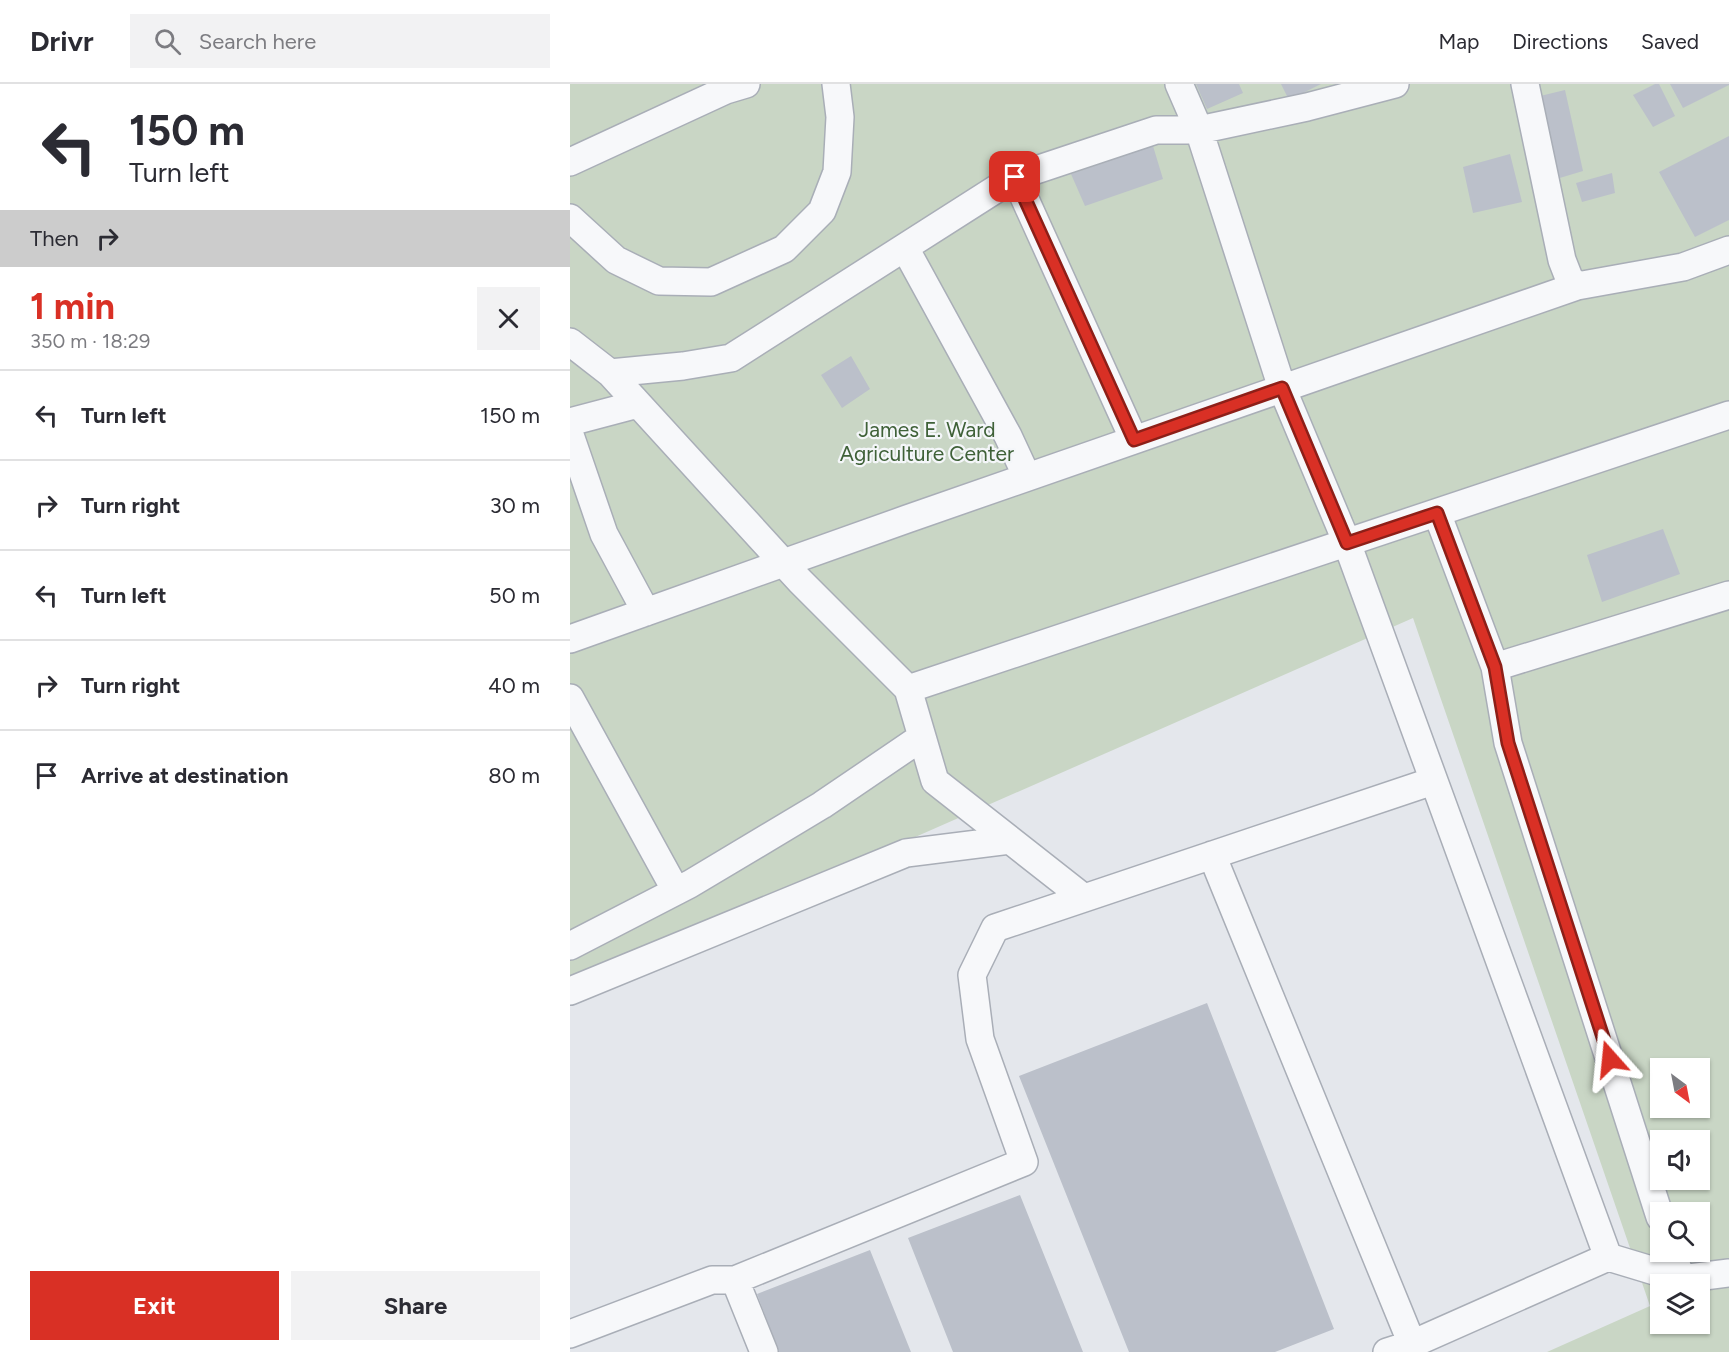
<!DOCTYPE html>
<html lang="en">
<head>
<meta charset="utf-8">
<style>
  :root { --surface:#fff; --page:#f2f2f3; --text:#2b2b33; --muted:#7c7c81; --line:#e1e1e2; --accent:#d93025 }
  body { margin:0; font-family:Figtree,sans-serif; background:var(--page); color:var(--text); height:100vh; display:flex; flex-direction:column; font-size:22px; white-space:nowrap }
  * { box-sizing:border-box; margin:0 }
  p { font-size:20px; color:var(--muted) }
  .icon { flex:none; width:33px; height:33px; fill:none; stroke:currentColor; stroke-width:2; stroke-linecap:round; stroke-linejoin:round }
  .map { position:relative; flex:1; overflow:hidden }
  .drawer { display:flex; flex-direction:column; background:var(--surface); width:570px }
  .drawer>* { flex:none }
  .hud { background:#fff; color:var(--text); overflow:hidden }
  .needle { width:39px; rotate:148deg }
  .controls { position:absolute; left:1080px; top:974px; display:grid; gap:12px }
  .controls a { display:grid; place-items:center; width:60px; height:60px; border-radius:0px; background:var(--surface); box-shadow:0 2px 4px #0004; font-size:30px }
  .pin { position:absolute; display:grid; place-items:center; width:51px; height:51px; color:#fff; margin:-26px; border-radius:12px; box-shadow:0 3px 9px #0006 }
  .me { position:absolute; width:66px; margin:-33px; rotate:342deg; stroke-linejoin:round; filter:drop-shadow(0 0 4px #0008) }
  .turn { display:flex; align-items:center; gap:21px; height:126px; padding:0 30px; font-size:27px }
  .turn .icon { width:78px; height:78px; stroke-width:2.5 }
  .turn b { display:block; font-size:42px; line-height:51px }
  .then { display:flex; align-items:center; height:57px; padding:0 30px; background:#0003; gap:12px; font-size:22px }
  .round { display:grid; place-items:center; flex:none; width:63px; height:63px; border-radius:0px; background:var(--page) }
  .headline { display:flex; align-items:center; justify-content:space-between; height:102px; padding:0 30px }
  h1 { font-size:36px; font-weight:700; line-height:45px; color:var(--accent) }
  .button { display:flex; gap:12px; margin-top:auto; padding:12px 30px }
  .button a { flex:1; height:69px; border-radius:0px; background:var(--accent); color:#fff; font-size:24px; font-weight:700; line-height:69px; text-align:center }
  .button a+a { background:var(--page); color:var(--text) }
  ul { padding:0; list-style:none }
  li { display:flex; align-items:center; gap:18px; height:90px; padding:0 30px; border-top:2px solid var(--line) }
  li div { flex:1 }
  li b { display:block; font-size:22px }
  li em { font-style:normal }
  header { display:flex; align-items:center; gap:36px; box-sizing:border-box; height:84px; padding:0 30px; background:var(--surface); border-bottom:2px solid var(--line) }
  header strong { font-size:28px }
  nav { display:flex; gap:33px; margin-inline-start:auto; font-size:21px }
  .search { width:420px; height:54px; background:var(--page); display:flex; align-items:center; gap:15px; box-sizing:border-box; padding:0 21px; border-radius:0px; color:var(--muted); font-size:22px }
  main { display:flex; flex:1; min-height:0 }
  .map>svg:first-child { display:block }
</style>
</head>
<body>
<header>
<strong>Drivr</strong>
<div class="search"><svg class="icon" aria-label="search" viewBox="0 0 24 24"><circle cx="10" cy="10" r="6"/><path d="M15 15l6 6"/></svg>Search here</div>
<nav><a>Map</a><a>Directions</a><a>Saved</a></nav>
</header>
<main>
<section class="drawer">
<div class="hud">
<div class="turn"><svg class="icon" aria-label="left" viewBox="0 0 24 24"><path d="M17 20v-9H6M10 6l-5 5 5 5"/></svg><div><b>150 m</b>Turn left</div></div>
<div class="then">Then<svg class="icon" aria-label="right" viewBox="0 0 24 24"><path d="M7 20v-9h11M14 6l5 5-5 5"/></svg></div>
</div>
<div class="headline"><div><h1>1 min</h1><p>350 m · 18:29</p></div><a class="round"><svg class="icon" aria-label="close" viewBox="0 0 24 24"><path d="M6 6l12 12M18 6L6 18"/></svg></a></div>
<ul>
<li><svg class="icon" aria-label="left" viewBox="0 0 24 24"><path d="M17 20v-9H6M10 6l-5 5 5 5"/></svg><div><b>Turn left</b></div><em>150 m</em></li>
<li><svg class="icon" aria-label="right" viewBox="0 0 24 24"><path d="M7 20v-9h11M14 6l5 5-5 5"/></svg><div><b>Turn right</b></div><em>30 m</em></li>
<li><svg class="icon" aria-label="left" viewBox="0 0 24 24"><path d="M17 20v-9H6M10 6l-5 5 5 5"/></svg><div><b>Turn left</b></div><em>50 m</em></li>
<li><svg class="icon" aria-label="right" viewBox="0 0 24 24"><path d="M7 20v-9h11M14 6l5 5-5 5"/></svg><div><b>Turn right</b></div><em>40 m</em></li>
<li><svg class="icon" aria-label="arrive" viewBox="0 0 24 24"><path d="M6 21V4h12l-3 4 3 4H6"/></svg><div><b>Arrive at destination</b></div><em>80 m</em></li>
</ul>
<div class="button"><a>Exit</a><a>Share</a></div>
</section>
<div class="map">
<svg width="1159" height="1268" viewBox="0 0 1159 1268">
  <rect width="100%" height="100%" fill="#e4e7ec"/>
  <path fill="#c9d6c5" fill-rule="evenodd" d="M0,0h1159v1268h-182l103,-46 -237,-688 -843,371zM1090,984h40v39h-40zM1090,1056h40v39h-40zM1090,1128h40v39h-40zM1090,1200h40v39h-40z"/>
  <path fill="#bbc0ca" d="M626,0h43l4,9 -36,16z
    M711,0h40l-32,16z
    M1085,0h4l16,32 -22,11 -20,-32z
    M1100,0h59v1l-46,23z
    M995,6l18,81 -30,9 -17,-83z
    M1159,52v84l-34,17 -36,-65z
    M583,62l10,33 -78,27 -14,-32z
    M940,70l12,48 -49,11 -10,-46z
    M1042,89l3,20 -33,9 -6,-19z
    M281,272l19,33 -28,19 -21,-33z
    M1093,445l17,45 -78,28 -15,-47z
    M637,919l127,326 -59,23h-146l-110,-276z
    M450,1111l63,157h-130l-45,-114z
    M300,1166l41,102h-132l-22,-58z"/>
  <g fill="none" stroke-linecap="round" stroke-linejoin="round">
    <g stroke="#a9aeb7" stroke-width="30">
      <path id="minor" d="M609,0l20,46 83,258 65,155 261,714 73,22 48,-6
        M955,0l37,176 7,18 8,8
        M0,78l156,-72 20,-6
        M445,93l119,263
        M0,134l46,42 43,21 52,1 73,-33 38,-38 15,-39 3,-55 -4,-33
        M335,164l103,188 19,41
        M0,258l40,31 73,-7 48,-8 284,-181 141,-47h43l108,-23 88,-23
        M40,289l190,208 108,108 27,92 149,117
        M0,338l68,-18
        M0,351l34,99 42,78
        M867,429l58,154
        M0,555l337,-120 670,-233 106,-19 46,-17
        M338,605l821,-274
        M0,614l106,193
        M642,771l200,489
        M0,862l120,-62 132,-79 100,-68
        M0,907l336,-138 104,-13
        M1090,1133l-152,-474 -13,-76 234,-72
        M1102,1167l9,28
        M0,1250l142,-54h23
        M194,1268l-29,-72 289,-118 -44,-123 -8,-64 23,-47 438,-147
        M817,1268l25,-8 196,-87"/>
    </g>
    <use href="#minor" stroke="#f7f8fa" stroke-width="27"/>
  </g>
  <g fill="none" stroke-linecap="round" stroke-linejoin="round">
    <g stroke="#8d1f18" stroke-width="15">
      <path id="route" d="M445,93l119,263 148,-52 65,155 90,-30 58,154 13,76 102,316"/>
    </g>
    <use href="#route" stroke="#d93025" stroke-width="10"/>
  </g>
  <g text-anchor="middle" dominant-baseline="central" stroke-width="4.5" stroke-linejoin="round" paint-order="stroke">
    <g font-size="21" fill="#3f6138" stroke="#f4f6f9">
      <text x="357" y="345">James E. Ward<tspan x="357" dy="24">Agriculture Center</tspan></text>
    </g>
  </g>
</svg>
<div class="controls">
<a><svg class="needle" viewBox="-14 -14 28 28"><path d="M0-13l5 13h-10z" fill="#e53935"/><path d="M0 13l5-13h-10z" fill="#7c7c81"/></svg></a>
<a><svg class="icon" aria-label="sound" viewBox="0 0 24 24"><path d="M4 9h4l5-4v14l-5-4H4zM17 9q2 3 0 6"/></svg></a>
<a><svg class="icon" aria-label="search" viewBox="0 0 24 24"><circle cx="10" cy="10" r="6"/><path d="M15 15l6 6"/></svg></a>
<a><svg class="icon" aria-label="layers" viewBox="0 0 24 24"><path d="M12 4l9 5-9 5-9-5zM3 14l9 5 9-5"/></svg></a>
</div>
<div class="pin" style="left:445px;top:93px;background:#d93025"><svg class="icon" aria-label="arrive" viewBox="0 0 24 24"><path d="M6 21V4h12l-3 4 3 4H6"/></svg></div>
<svg class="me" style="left:1040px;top:975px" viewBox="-20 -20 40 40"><path d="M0-17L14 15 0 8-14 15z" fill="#d93025" stroke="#fff" stroke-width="4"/></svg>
</div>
</main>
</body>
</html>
